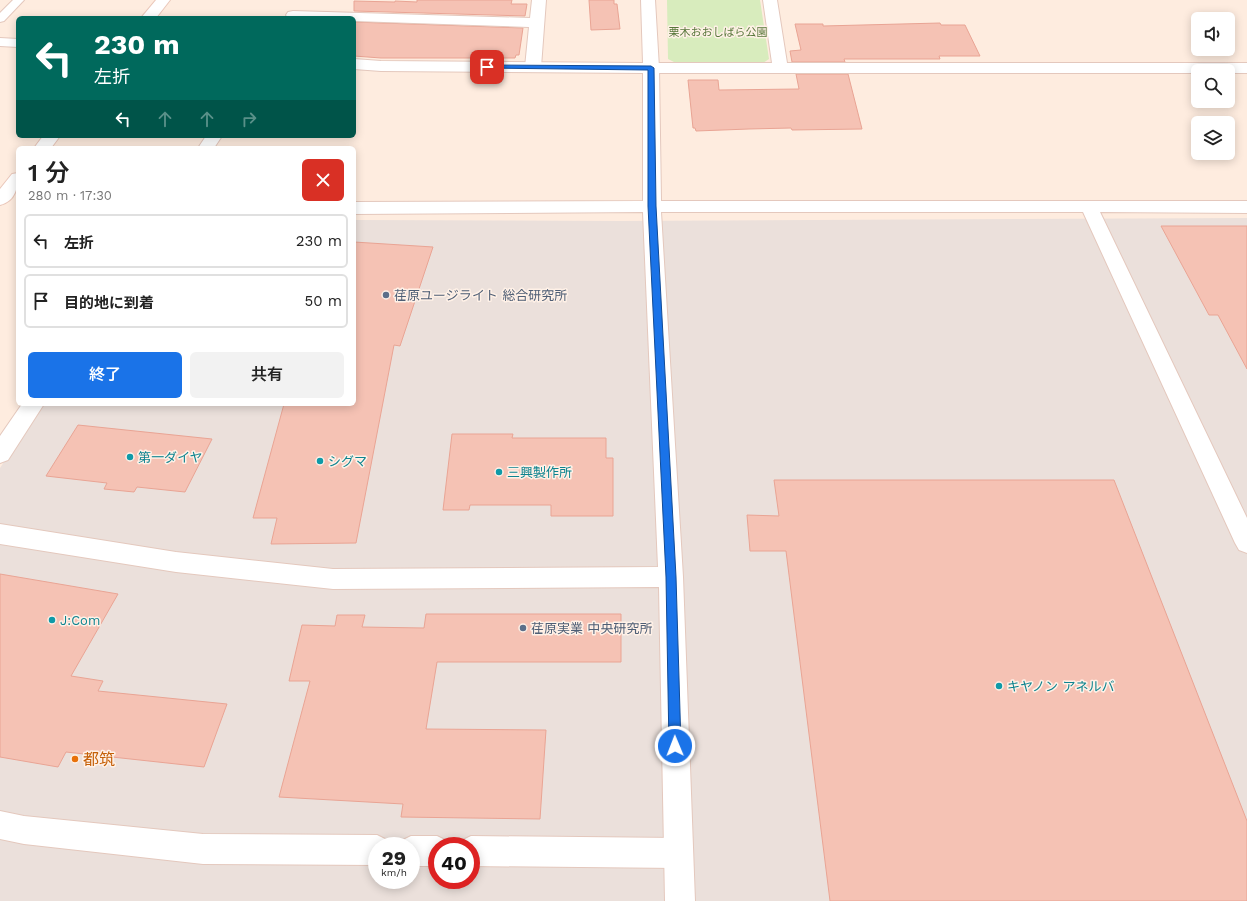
<!DOCTYPE html>
<html lang="ja">
<head>
<meta charset="utf-8">
<style>
  :root { --surface:#fff; --page:#f2f2f2; --text:#222; --muted:#767676; --line:#e0e0e0; --accent:#1a73e8 }
  body { margin:0; font-family:"Work Sans","Noto Sans JP",sans-serif; background:var(--page); color:var(--text); height:100vh; display:flex; flex-direction:column; font-size:15px; white-space:nowrap }
  * { box-sizing:border-box; margin:0 }
  p { font-size:13px; color:var(--muted) }
  .icon { flex:none; width:22px; height:22px; fill:none; stroke:currentColor; stroke-width:2; stroke-linecap:round; stroke-linejoin:round }
  .map { position:relative; flex:1; overflow:hidden }
  .side { position:absolute; left:16px; top:146px; width:340px; height:260px; display:flex; flex-direction:column; background:var(--surface); border-radius:6px; box-shadow:0 2px 10px #0003 }
  .side>* { flex:none }
  .guide { position:absolute; left:16px; top:16px; width:340px; height:122px; border-radius:6px; box-shadow:0 2px 10px #0003; background:#00695c; color:#fff; overflow:hidden }
  .controls { position:absolute; left:1191px; top:12px; display:grid; gap:8px }
  .controls a { display:grid; place-items:center; width:44px; height:44px; border-radius:6px; background:var(--surface); box-shadow:0 2px 10px #0003; font-size:20px }
  .speed { position:absolute; left:368px; top:837px; display:flex; gap:8px; font-size:20px; font-weight:700; text-align:center }
  .speed>* { display:grid; place-content:center; width:52px; height:52px; border-radius:50%; background:var(--surface); box-shadow:0 2px 10px #0003; line-height:1 }
  .speed small { font-size:10px; font-weight:400 }
  .speed .limit { border:6px solid #d22; background:#fff; color:#111 }
  .pin { position:absolute; display:grid; place-items:center; width:34px; height:34px; color:#fff; margin:-17px; border-radius:8px; box-shadow:0 2px 6px #0006 }
  .me { position:absolute; width:44px; margin:-22px; rotate:359deg; stroke-linejoin:round; filter:drop-shadow(0 0 3px #0008) }
  .turn { display:flex; align-items:center; gap:14px; height:84px; padding:0 12px; font-size:18px }
  .turn .icon { width:52px; height:52px; stroke-width:2.5 }
  .turn b { display:block; font-size:28px; line-height:34px }
  .lanes { display:flex; align-items:center; height:38px; padding:0 12px; background:#0003; justify-content:center; gap:20px; direction:ltr }
  .lanes .off { opacity:.35 }
  .round { display:grid; place-items:center; flex:none; width:42px; height:42px; border-radius:6px; background:var(--page) }
  .headline { display:flex; align-items:center; justify-content:space-between; height:68px; padding:0 12px }
  h1 { font-size:24px; font-weight:600; line-height:30px }
  .button { display:flex; gap:8px; margin-top:auto; padding:8px 12px }
  .button a { flex:1; height:46px; border-radius:6px; background:var(--accent); color:#fff; font-size:16px; font-weight:600; line-height:46px; text-align:center }
  .button a+a { background:var(--page); color:var(--text) }
  ul { padding:0; list-style:none }
  li { display:flex; align-items:center; gap:12px; height:54px; margin:0 8px 6px; padding:0 4px; border:2px solid var(--line); border-radius:6px }
  li div { flex:1 }
  li b { display:block; font-size:15px }
  li em { font-style:normal }
  .map>svg:first-child { display:block }
</style>
</head>
<body>
<div class="map">
<svg width="1247" height="901" viewBox="0 0 1247 901">
  <rect width="100%" height="100%" fill="#feecdf"/>
  <path fill="#ebe0db" fill-rule="evenodd" d="M1247,218v683h-1247v-433l42,-64h312v-184l267,1zM377,846h34v34h-34zM437,846h34v34h-34z"/>
  <path fill="#d8ecbd" d="M667,0h93l9,59 -6,4 -85,1 -10,-5z"/>
  <path fill="#f5c2b4" stroke="#e9a494" d="M417,0h95l-1,4h16l-2,12 -171,-5v-10l41,1v-1l22,1z
    M589,0h25v4h3l3,25 -29,1z
    M354,22l169,6 -4,27h-3l-1,3h-134l-27,-2z
    M940,23l1,2h24l15,31h-41l1,3h-96l1,3h-53l-2,-11 11,-1 -6,-26h28v2z
    M796,74h52l14,55 -70,1 -1,-2 -42,1 -53,2 -1,-3h-2l-5,-48h30l1,10 80,-1z
    M1161,226h86v143l-29,-54h-9z
    M354,242l79,5 -33,99 -6,-1 -38,198 -85,1 6,-26h-24l31,-114h70z
    M78,425l134,14 -27,53 -48,-5 -3,5 -30,-3 3,-6 -61,-7z
    M452,434h61l-1,4h94v20h7v58h-62v-11h-81l-1,5h-26z
    M774,480h340l133,341v80h-417l-44,-350h-36l-3,-36 32,1z
    M0,574l118,20 -47,82 32,5 -5,10 129,13 -23,63 -138,-15 -8,15 -58,-10z
    M426,614h195v48h-184l-11,67 120,1 -6,89 -139,-2 2,-13 -124,-7 31,-116h-21l13,-56 33,1 2,-11h28l-3,12 62,1z"/>
  <g fill="none" stroke-linecap="round" stroke-linejoin="round">
    <g stroke="#e4c8bd" stroke-width="2">
      <path id="service" d="M13,0h11l-20,21 -4,1v-9z"/>
    </g>
    <g stroke="#e4c8bd" stroke-width="2">
      <path id="minor" d="M532,0h14l-5,67 -3,3 -5,2 -5,-2 -3,-3 4,-40 -175,-6v-3h-66l-2,-3 2,-3 5,-1 237,7z
        M763,0h14l10,63h460v10h-19v-2h-30v2h-547l-5,-2 -3,-3 3,-3 5,-2h121z
        M0,811l24,5 179,18 174,1 10,5 3,6h-13v19l-174,-1 -179,-20 -24,-5z
        M411,836h26l10,5 2,5h-12v20h-26v-20h-12l2,-5z
        M471,836l207,2 10,5 5,10 -5,10 -10,5 -207,-2v-20h-12l2,-5z"/>
    </g>
    <g stroke="#e4c8bd" stroke-width="2">
      <path id="tertiary" d="M641,0h14l4,68 2,133h586v12l-147,-1 147,306v35l-8,-3 -4,-7 -152,-331h-422l22,365 12,324h-30l-6,-314 -326,2 -157,-17 -176,-28v-20l176,28 157,17 325,-2 -15,-355 -289,2v-12l289,-1v-128l-262,-2 -27,-2v-10l27,2 262,2z
        M0,38l18,1v8l-18,-1z
        M206,136h16l-8,12h-16z
        M22,404h22l-36,56 -8,3v-27z"/>
    </g>
    <g stroke="#eac7ba" stroke-width="2">
      <path id="secondary" d="M156,0h14l-14,18h-15z
        M43,136h17l-9,12h-17z
        M18,173c0,14 -2,28 -18,32v-16l12,-15z"/>
    </g>
    <use href="#service" fill="#fff" fill-rule="evenodd"/>
    <use href="#minor" fill="#fff" fill-rule="evenodd"/>
    <use href="#tertiary" fill="#fff" fill-rule="evenodd"/>
    <use href="#secondary" fill="#fff" fill-rule="evenodd"/>
  </g>
  <path fill="#1a73e8" stroke="#114b97" d="M487,65l164,1 3,2 2,138 20,371 5,169 -2,4 -4,1 -4,-1 -2,-4 -3,-169 -18,-371v-136l-163,-2v-2z"/>
  <g fill="#5c6f8a" stroke="#fff1e7" stroke-width="1.5">
    <circle cx="386" cy="295" r="4"/>
    <circle cx="523" cy="628" r="4"/>
  </g>
  <g fill="#0f9aa8" stroke="#fff1e7" stroke-width="1.5">
    <circle cx="130" cy="457" r="4"/>
    <circle cx="320" cy="461" r="4"/>
    <circle cx="499" cy="472" r="4"/>
    <circle cx="52" cy="620" r="4"/>
    <circle cx="999" cy="686" r="4"/>
  </g>
  <circle fill="#e8710a" stroke="#fff1e7" stroke-width="1.5" cx="75" cy="759" r="4"/>
  <g text-anchor="middle" dominant-baseline="central" stroke-width="3" stroke-linejoin="round" paint-order="stroke">
    <g font-size="11" fill="#57773a" stroke="#fff1e7">
      <text x="718" y="32">栗木おおしばら公園</text>
    </g>
    <g font-size="13" fill="#4e5e75" stroke="#fff1e7" text-anchor="start">
      <text x="394" y="295">荏原ユージライト 総合研究所</text>
      <text x="531" y="628">荏原実業 中央研究所</text>
    </g>
    <g font-size="13" fill="#0d838f" stroke="#fff1e7" text-anchor="start">
      <text x="138" y="457">第一ダイヤ</text>
      <text x="328" y="461">シグマ</text>
      <text x="507" y="472">三興製作所</text>
      <text x="60" y="620">J:Com</text>
      <text x="1007" y="686">キヤノン アネルバ</text>
    </g>
    <g font-size="16" fill="#c56008" stroke="#fff1e7" text-anchor="start">
      <text x="83" y="759">都筑</text>
    </g>
  </g>
</svg>
<div class="controls">
<a><svg class="icon" aria-label="sound" viewBox="0 0 24 24"><path d="M4 9h4l5-4v14l-5-4H4zM17 9q2 3 0 6"/></svg></a>
<a><svg class="icon" aria-label="search" viewBox="0 0 24 24"><circle cx="10" cy="10" r="6"/><path d="M15 15l6 6"/></svg></a>
<a><svg class="icon" aria-label="layers" viewBox="0 0 24 24"><path d="M12 4l9 5-9 5-9-5zM3 14l9 5 9-5"/></svg></a>
</div>
<div class="speed"><div>29<small>km/h</small></div><div class="limit">40</div></div>
<div class="pin" style="left:487px;top:67px;background:#d93025"><svg class="icon" aria-label="arrive" viewBox="0 0 24 24"><path d="M6 21V4h12l-3 4 3 4H6"/></svg></div>
<svg class="me" style="left:675px;top:746px" viewBox="-20 -20 40 40"><circle r="17" fill="#1a73e8" stroke="#fff" stroke-width="3"/><path d="M0-11L8 9 0 5-8 9z" fill="#fff"/></svg>
<div class="guide">
<div class="turn"><svg class="icon" aria-label="left" viewBox="0 0 24 24"><path d="M17 20v-9H6M10 6l-5 5 5 5"/></svg><div><b>230 m</b>左折</div></div>
<div class="lanes"><svg class="icon" aria-label="left" viewBox="0 0 24 24"><path d="M17 20v-9H6M10 6l-5 5 5 5"/></svg><svg class="icon off" aria-label="ahead" viewBox="0 0 24 24"><path d="M12 20V5M6 11l6-6 6 6"/></svg><svg class="icon off" aria-label="ahead" viewBox="0 0 24 24"><path d="M12 20V5M6 11l6-6 6 6"/></svg><svg class="icon off" aria-label="right" viewBox="0 0 24 24"><path d="M7 20v-9h11M14 6l5 5-5 5"/></svg></div>
</div>
<section class="side">
<div class="headline"><div><h1>1 分</h1><p>280 m · 17:30</p></div><a class="round" style="background:#d93025;color:#fff"><svg class="icon" aria-label="close" viewBox="0 0 24 24"><path d="M6 6l12 12M18 6L6 18"/></svg></a></div>
<ul>
<li><svg class="icon" aria-label="left" viewBox="0 0 24 24"><path d="M17 20v-9H6M10 6l-5 5 5 5"/></svg><div><b>左折</b></div><em>230 m</em></li>
<li><svg class="icon" aria-label="arrive" viewBox="0 0 24 24"><path d="M6 21V4h12l-3 4 3 4H6"/></svg><div><b>目的地に到着</b></div><em>50 m</em></li>
</ul>
<div class="button"><a>終了</a><a>共有</a></div>
</section>
</div>
</body>
</html>
